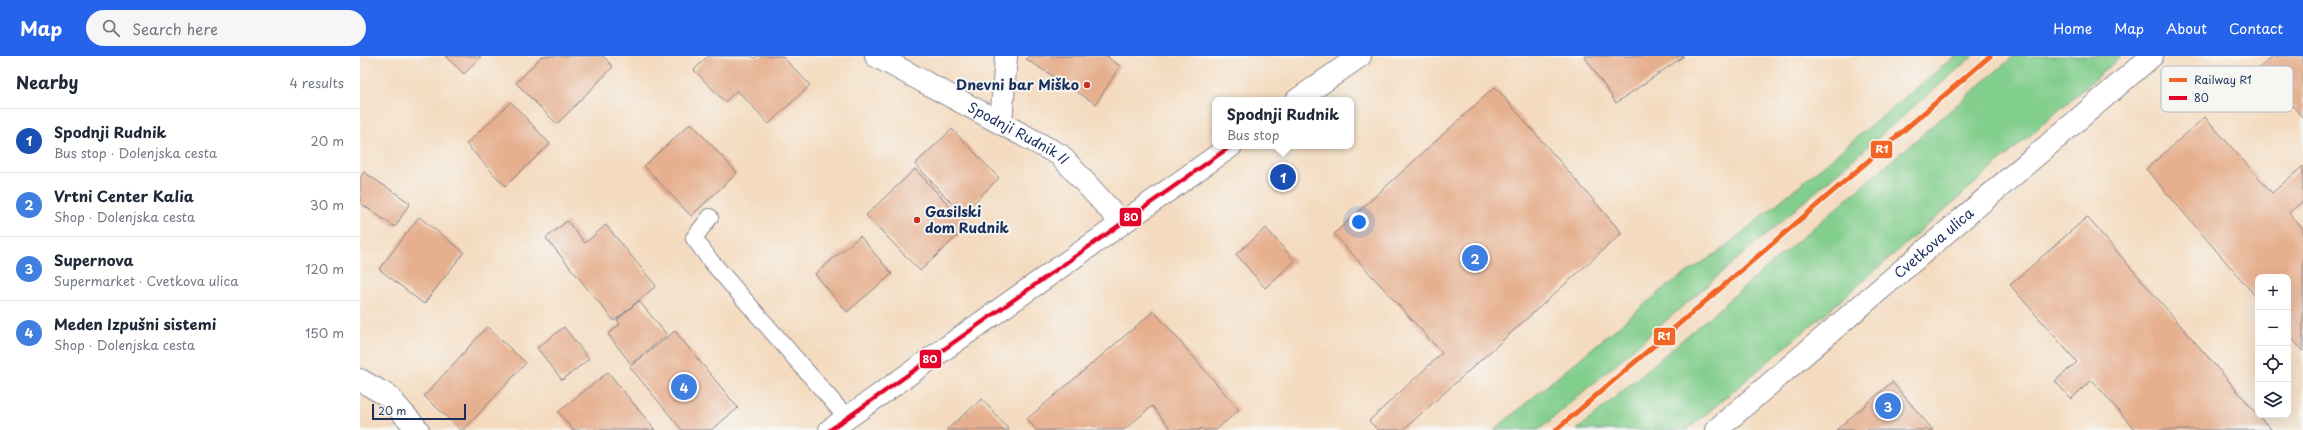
<!DOCTYPE html>
<meta charset="utf-8">
<style>
:root{--surface:#fff;--page:#f6f6f7;--text:#1f2937;--muted:#747a83;--line:#e0e1e3;--accent:#2563eb}
body{margin:0;font-family:"Playpen Sans",sans-serif;background:var(--page);color:var(--text)}
.controls{position:absolute;right:12px;bottom:12px;display:grid;overflow:hidden;border-radius:8px;box-shadow:0 4px 16px #0002}
.controls button{width:36px;height:36px;display:grid;place-items:center;padding:0;border:0;border-bottom:1px solid var(--line);background:var(--surface);color:var(--text);font:20px sans-serif}
.scale{position:absolute;left:12px;bottom:10px;width:94px;box-sizing:border-box;padding-left:4px;border:2px solid #1b2f5e;border-top:0;font-size:11px;line-height:14px;white-space:nowrap;color:#1b2f5e;-webkit-text-stroke:3px #f6f6f2;paint-order:stroke}
.you{position:absolute;left:999px;top:166px;width:14px;height:14px;margin:-10px;border:3px solid #fff;border-radius:50%;background:#1a73e8;box-shadow:0 0 0 6px #1a73e833}
.badge{display:grid;place-items:center;width:26px;height:26px;border-radius:50%;background:var(--accent);color:#fff;font-size:13px;font-weight:700}
.pin{position:absolute;translate:-50% -50%;border:2px solid #fff;box-shadow:0 1px 4px #0006}
.popup{position:absolute;left:852px;top:41px;width:142px;height:52px;box-sizing:border-box;display:grid;place-content:center;border-radius:8px;background:var(--surface);filter:drop-shadow(0 1px 3px #0005);font-size:13px;white-space:nowrap;color:var(--muted)}
.popup b{font-size:15px;color:var(--text)}
.popup::after{content:'';position:absolute;left:50%;top:100%;margin-left:-8px;border:8px solid transparent;border-top-color:var(--surface)}
.list{margin:0;padding:0;list-style:none}
h2{display:flex;justify-content:space-between;align-items:center;height:52px;margin:0;padding:0 16px;font-size:17px}
h2 small{font-size:13px;font-weight:400;color:var(--muted)}
.list li{display:grid;grid-template-columns:26px 1fr auto;gap:12px;align-items:center;box-sizing:border-box;height:64px;padding:0 16px;border-top:1px solid var(--line)}
.list b{display:block;font-size:15px;white-space:nowrap}
.list p{margin:0;font-size:13px;white-space:nowrap;color:var(--muted)}
.list em{font-size:13px;font-style:normal;color:var(--muted)}
.icon{flex:none;width:22px;height:22px;fill:none;stroke:currentColor;stroke-width:2;stroke-linecap:round;stroke-linejoin:round}
.map{position:relative;flex:none;width:1943px;height:374px;overflow:hidden}
header{display:flex;align-items:center;gap:24px;box-sizing:border-box;height:56px;padding:0 20px;background:var(--accent);color:#fff}
header strong{font-size:19px}
nav{display:flex;gap:22px;margin-inline-start:auto;font-size:14px}
.search{width:280px;height:36px;background:var(--page);display:flex;align-items:center;gap:10px;box-sizing:border-box;padding:0 14px;border-radius:22px;color:var(--muted);font-size:15px}
main{display:flex}
aside{flex:1;background:var(--surface)}
.map>svg:first-child{display:block}
.green{fill:#82ce8c;stroke:#4e7e75}
.building{fill:#e6af8e}
.lines{fill:none;stroke-linecap:round;stroke-linejoin:round}
.service-casing{stroke:#88858e;stroke-width:18}
.minor-casing{stroke:#88858e;stroke-width:24}
.primary-casing{stroke:#88858e;stroke-width:24}
.service{stroke:#fff;stroke-width:16}
.minor{stroke:#fff;stroke-width:22}
.primary{stroke:#fff;stroke-width:22}
.bus-1-casing{stroke:#f6f6f2;stroke-width:7}
.bus-1{stroke:#e4002b;stroke-width:4}
.rail-1-casing{stroke:#f6f6f2;stroke-width:8}
.rail-1{stroke:#f26522;stroke-width:5}
.poi-dot{fill:#c8321e;stroke:#f6f6f2;stroke-width:1.5}
.labels{text-anchor:middle;stroke-width:4;stroke-linejoin:round;paint-order:stroke}
.poi-label{font-size:14px;font-weight:bold;fill:#1b2f5e;stroke:#f6f6f2;text-anchor:end}
.street-label{font-size:14px;fill:#1b2f5e;stroke:#f6f6f2}
.key{fill:#f6f6f2;stroke:#b4bac6;stroke-width:1}
.key-label{font-size:11px;fill:#1b2f5e}
.line-badge{stroke:#f6f6f2;stroke-width:1.5}
.badge-label{font-size:11px;text-anchor:middle;font-weight:bold;fill:#fff}
</style>
<header>
<strong>Map</strong>
<div class="search"><svg class="icon" aria-label="search" viewBox="0 0 24 24"><circle cx="10" cy="10" r="6"/><path d="M15 15l6 6"/></svg>Search here</div>
<nav><a>Home</a><a>Map</a><a>About</a><a>Contact</a></nav>
</header>
<main>
<aside>
<h2>Nearby<small>4 results</small></h2>
<ul class="list">
<li><span class="badge" style="background:#1a4fb4">1</span><div><b>Spodnji Rudnik</b><p>Bus stop · Dolenjska cesta</p></div><em>20 m</em></li>
<li><span class="badge" style="background:#3f7fe0">2</span><div><b>Vrtni Center Kalia</b><p>Shop · Dolenjska cesta</p></div><em>30 m</em></li>
<li><span class="badge" style="background:#3f7fe0">3</span><div><b>Supernova</b><p>Supermarket · Cvetkova ulica</p></div><em>120 m</em></li>
<li><span class="badge" style="background:#3f7fe0">4</span><div><b>Meden Izpušni sistemi</b><p>Shop · Dolenjska cesta</p></div><em>150 m</em></li>
</ul>
</aside>
<div class="map">
<svg width="1943" height="374" viewBox="0 0 1943 374">
<rect width="100%" height="100%" fill="#f6f6f2"/>
<filter id="ink" filterUnits="userSpaceOnUse"><feTurbulence type="fractalNoise" baseFrequency=".025" numOctaves="2"/><feDisplacementMap in="SourceGraphic" scale="8" xChannelSelector="R" yChannelSelector="G"/><feConvolveMatrix kernelMatrix="1 2 1 2 8 2 1 2 1" color-interpolation-filters="sRGB"/></filter>
<filter id="wash" filterUnits="userSpaceOnUse"><feTurbulence type="fractalNoise" baseFrequency=".012" numOctaves="4" result="noise"/><feDisplacementMap in="SourceGraphic" scale="16" xChannelSelector="R" yChannelSelector="G"/><feGaussianBlur stdDeviation="0.9" result="paint"/><feColorMatrix in="noise" values="0 0 0 0 0 0 0 0 0 0 0 0 0 0 0 0 0 1.4 0 .05"/><feComposite in="paint" operator="in"/></filter>
<g filter="url(#wash)">
<rect width="100%" height="100%" fill="#f4dbbf"/>
<!-- green -->
<g class="green">
<path d="M1595 0H1613L1179 374H1134L1307 230 1360 195Z"/>
<path d="M1654 0H1761L1481 244 1327 374H1217Z"/>
</g>
<g id="blocks">
<!-- building -->
<g class="building">
<path d="M85 0H121L104 18Z"/>
<path d="M182 0H243L253 11 197 68 156 27Z"/>
<path d="M348 0H392L394 2 397 0H422L450 29 409 68 377 34 365 46 334 14Z"/>
<path d="M669 0H749L748 2 760 10 736 48 666 3Z"/>
<path d="M1224 0H1324L1256 47Z"/>
<path d="M1913 0H1943V62L1900 11Z"/>
<path d="M1135 31 1262 177 1043 374H1018L1009 365 1082 297 974 178Z"/>
<path d="M151 46 190 88 145 130 106 88Z"/>
<path d="M1845 61 1912 137 1943 110V145L1929 157 1943 173V295L1928 278V221H1898V243L1786 113Z"/>
<path d="M331 67 377 117 331 160 284 110Z"/>
<path d="M592 73 639 122 602 158 555 108Z"/>
<path d="M555 113 608 170 560 215 506 159Z"/>
<path d="M4 116 50 147 35 171 0 147V122Z"/>
<path d="M59 161 104 196 64 248 19 213Z"/>
<path d="M1727 161 1898 359 1912 374H1775L1732 324 1711 343 1695 325 1717 306 1650 229Z"/>
<path d="M207 165 225 187 246 169 296 230 254 265 186 182Z"/>
<path d="M906 172 935 205 905 232 876 198Z"/>
<path d="M500 180 532 218 487 256 455 218Z"/>
<path d="M279 245 307 279 271 308 248 278 260 268 257 264Z"/>
<path d="M794 255 879 354 856 374H843L841 372 839 374H812L792 350 764 374H676L667 363Z"/>
<path d="M127 271 166 307 104 374H101L64 340Z"/>
<path d="M204 271 229 303 202 324 177 292Z"/>
<path d="M315 275 378 352 351 374H322L270 311Z"/>
<path d="M248 316 295 374H213L198 356Z"/>
<path d="M1532 326 1573 374H1476Z"/>
<path d="M622 343 649 374H586Z"/>
</g>
</g>
</g>
<g filter="url(#ink)">
<use href="#blocks" fill-opacity="0" stroke="#88858e" stroke-width="1"/>
<g class="lines">
<defs>
<path id="service" d="M350 161 334 182 350 204 487 362"/>
<g id="minor">
<path id="s1" d="M516 0 700 99 761 166"/>
<path d="M641 67 646 0"/>
<path d="M0 324 28 340 58 374"/>
<path id="s2" d="M1356 374 1792 0"/>
</g>
<g id="primary">
<path d="M937 44 1000 0"/>
<path d="M470 374 871 90"/>
</g>
</defs>
<!-- service casing -->
<use href="#service" class="service-casing"/>
<!-- minor casing -->
<use href="#minor" class="minor-casing"/>
<!-- primary casing -->
<use href="#primary" class="primary-casing"/>
<!-- service -->
<use href="#service" class="service"/>
<!-- minor -->
<use href="#minor" class="minor"/>
<!-- primary -->
<use href="#primary" class="primary"/>
<defs>
<path id="bus-1" d="M470 374 871 90"/>
</defs>
<!-- bus-1 casing -->
<use href="#bus-1" class="bus-1-casing"/>
<!-- bus-1 -->
<use href="#bus-1" class="bus-1"/>
<defs>
<path id="rail-1" d="M1196 374 1630 0"/>
</defs>
<!-- rail-1 casing -->
<use href="#rail-1" class="rail-1-casing"/>
<!-- rail-1 -->
<use href="#rail-1" class="rail-1"/>
</g>
</g>
<!-- markers -->
<g class="poi-dot">
<circle cx="727" cy="29" r="4"/>
<circle cx="557" cy="164" r="4"/>
</g>
<g class="labels">
<!-- poi labels -->
<g class="poi-label">
<text x="719" y="34">Dnevni bar Miško</text>
<text x="565" y="161" text-anchor="start">Gasilski<tspan x="565" dy="16">dom Rudnik</tspan></text>
</g>
<!-- street labels -->
<g class="street-label">
<text dy="5" stroke="none"><textPath href="#s1" startOffset="162">Spodnji Rudnik II</textPath></text>
<text dy="5" stroke="none"><textPath href="#s2" startOffset="287">Cvetkova ulica</textPath></text>
</g>
</g>
<!-- legend -->
<rect x="1801" y="10" width="132" height="46" rx="6" class="key"/>
<rect x="1809" y="22" width="18" height="4" fill="#f26522"/>
<rect x="1809" y="40" width="18" height="4" fill="#e4002b"/>
<g class="key-label">
<text x="1834" y="28">Railway R1</text>
<text x="1834" y="46">80</text>
</g>
<g class="line-badge">
<rect x="1510" y="84" width="23" height="19" rx="4" fill="#f26522"/>
<rect x="759" y="151" width="23" height="20" rx="4" fill="#e4002b"/>
<rect x="1293" y="271" width="23" height="19" rx="4" fill="#f26522"/>
<rect x="559" y="293" width="23" height="20" rx="4" fill="#e4002b"/>
</g>
<g class="badge-label">
<text x="1522" y="97">R1</text>
<text x="771" y="165">80</text>
<text x="1304" y="284">R1</text>
<text x="570" y="307">80</text>
</g>
</svg>
<div class="controls">
<button>+</button>
<button>−</button>
<button><svg class="icon" aria-label="locate" viewBox="0 0 24 24"><circle cx="12" cy="12" r="6"/><path d="M12 2v4M12 18v4M2 12h4M18 12h4"/></svg></button>
<button><svg class="icon" aria-label="layers" viewBox="0 0 24 24"><path d="M12 4l9 5-9 5-9-5zM3 14l9 5 9-5"/></svg></button>
</div>
<div class="scale">20 m</div>
<div class="you"></div>
<div class="pin badge" style="left:923px;top:121px;background:#1a4fb4">1</div>
<div class="popup"><b>Spodnji Rudnik</b>Bus stop</div>
<div class="pin badge" style="left:1115px;top:202px;background:#3f7fe0">2</div>
<div class="pin badge" style="left:1528px;top:350px;background:#3f7fe0">3</div>
<div class="pin badge" style="left:324px;top:331px;background:#3f7fe0">4</div>
</div>
</main>
